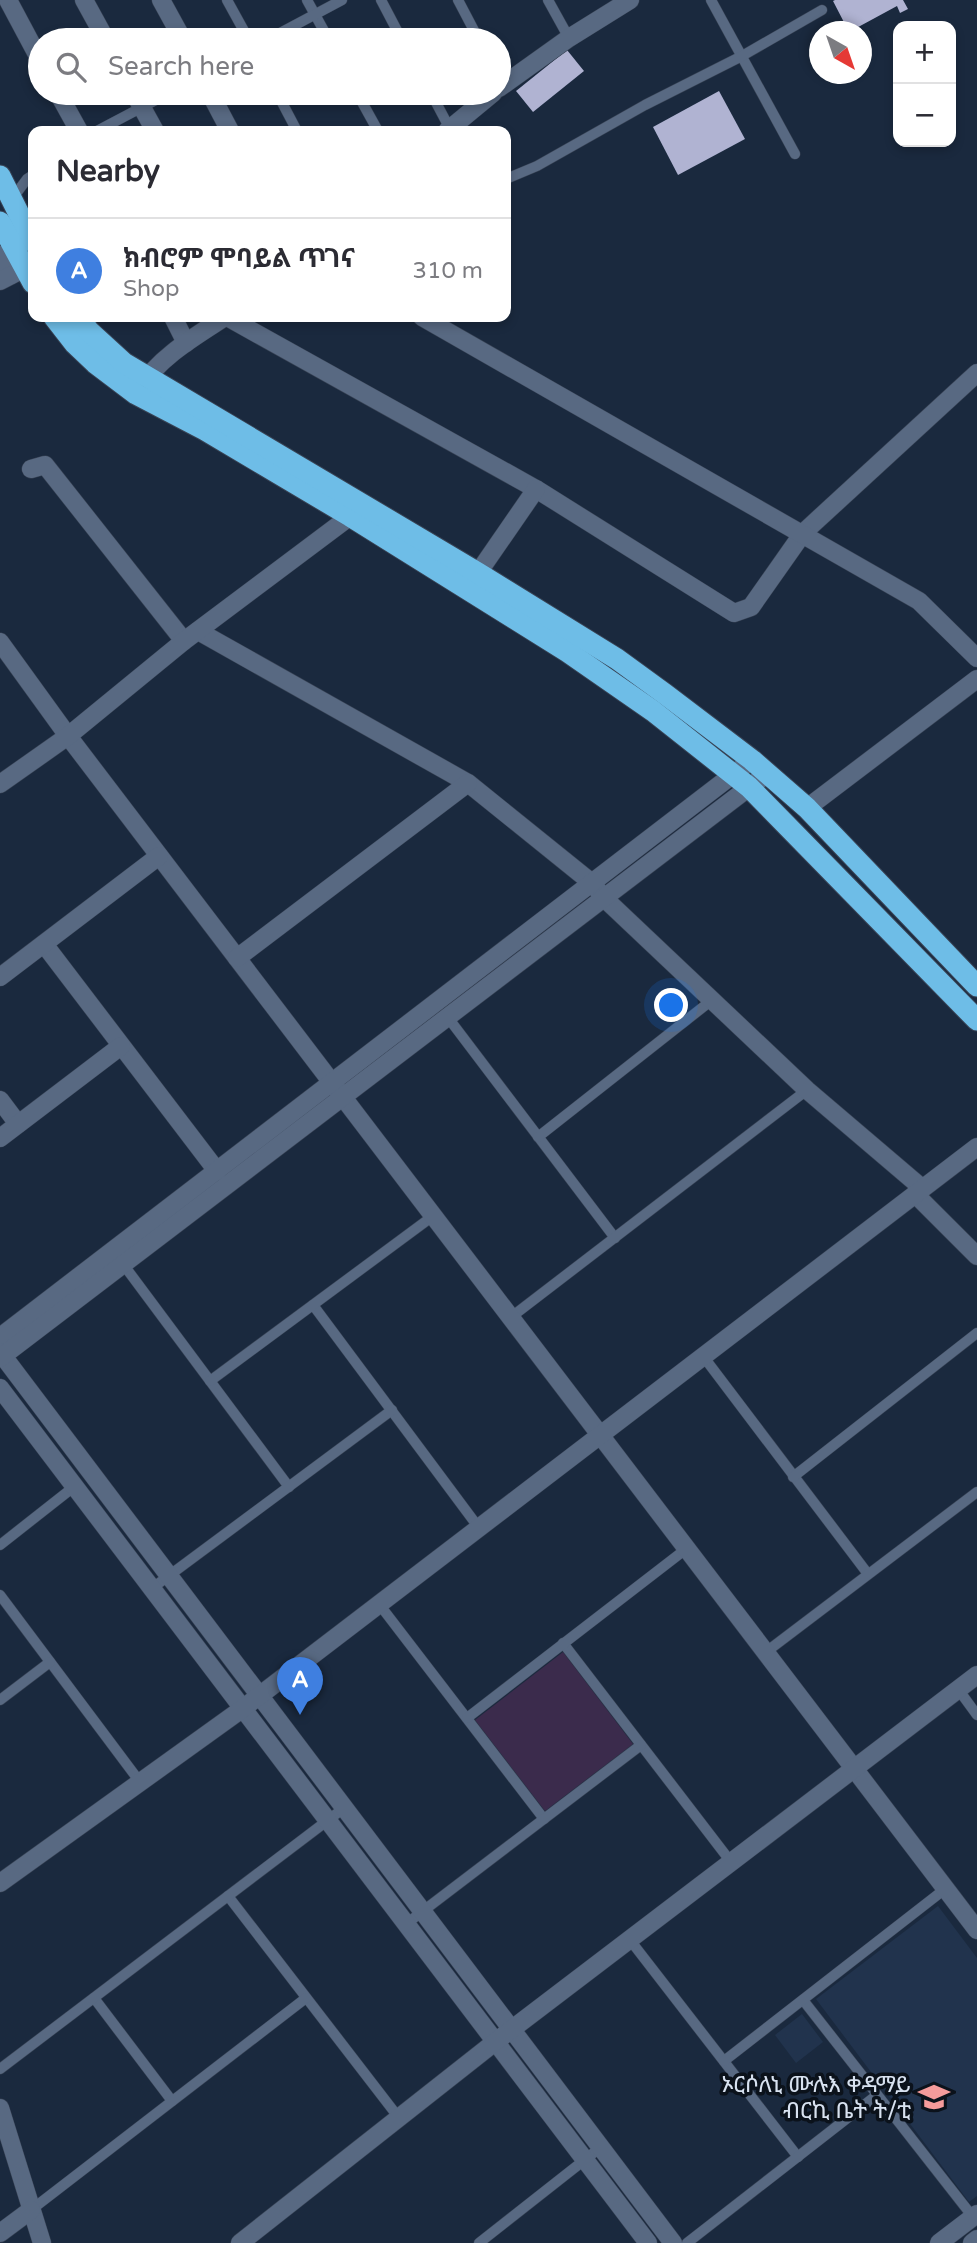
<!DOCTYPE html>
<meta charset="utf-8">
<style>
:root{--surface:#fff;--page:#f2f2f3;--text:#2b2b33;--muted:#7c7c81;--line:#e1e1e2;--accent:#0b8043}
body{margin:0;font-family:"Varela Round","Noto Sans Ethiopic",sans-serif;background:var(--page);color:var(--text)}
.controls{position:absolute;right:21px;top:21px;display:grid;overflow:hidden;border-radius:14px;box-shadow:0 4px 10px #0003}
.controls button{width:63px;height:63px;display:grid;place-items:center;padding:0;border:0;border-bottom:2px solid var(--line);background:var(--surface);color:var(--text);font:35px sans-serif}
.compass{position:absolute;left:809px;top:21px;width:63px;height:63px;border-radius:50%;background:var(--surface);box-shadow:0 4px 10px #0003;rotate:140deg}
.you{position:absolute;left:672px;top:1006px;width:24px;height:24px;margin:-18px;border:5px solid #fff;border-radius:50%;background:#1a73e8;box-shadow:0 0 0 10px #1a73e833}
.badge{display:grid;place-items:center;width:46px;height:46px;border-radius:50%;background:var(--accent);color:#fff;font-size:23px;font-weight:700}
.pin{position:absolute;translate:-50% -58px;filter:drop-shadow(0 2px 4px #0008)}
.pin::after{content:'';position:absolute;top:37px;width:24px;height:21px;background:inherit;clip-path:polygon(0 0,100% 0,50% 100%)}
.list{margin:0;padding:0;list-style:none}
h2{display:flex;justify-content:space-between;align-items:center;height:91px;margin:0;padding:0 28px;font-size:30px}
h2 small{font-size:23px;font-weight:400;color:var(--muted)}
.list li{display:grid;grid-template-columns:46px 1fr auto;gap:21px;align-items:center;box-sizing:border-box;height:105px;padding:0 28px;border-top:2px solid var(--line)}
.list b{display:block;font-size:26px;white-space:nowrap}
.list p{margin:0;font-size:23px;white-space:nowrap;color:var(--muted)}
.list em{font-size:23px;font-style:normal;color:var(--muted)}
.icon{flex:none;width:38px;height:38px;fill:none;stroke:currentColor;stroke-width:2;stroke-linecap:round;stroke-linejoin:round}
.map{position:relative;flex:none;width:977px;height:2243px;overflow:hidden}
.search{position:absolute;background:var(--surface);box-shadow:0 4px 10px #0003;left:28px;top:28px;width:483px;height:77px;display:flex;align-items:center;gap:18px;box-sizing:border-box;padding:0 24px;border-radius:38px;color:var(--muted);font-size:26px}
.panel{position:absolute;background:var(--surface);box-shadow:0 4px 10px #0003;left:28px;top:126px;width:483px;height:196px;border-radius:14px}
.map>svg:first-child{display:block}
.built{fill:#21334d}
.green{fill:#3b2b4c}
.building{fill:#b0b3d2}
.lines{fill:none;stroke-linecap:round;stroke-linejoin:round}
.lane-casing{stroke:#384355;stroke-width:11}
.street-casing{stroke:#384355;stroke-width:19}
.highway-casing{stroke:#384355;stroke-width:23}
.lane{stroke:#586982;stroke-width:10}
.street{stroke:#586982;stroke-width:18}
.highway{stroke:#6ebde7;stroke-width:21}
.labels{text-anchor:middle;stroke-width:7;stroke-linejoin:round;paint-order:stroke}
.poi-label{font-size:23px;fill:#d8e2f0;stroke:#0b121b;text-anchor:end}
</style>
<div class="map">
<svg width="977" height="2243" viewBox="0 0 977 2243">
<rect width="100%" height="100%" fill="#1a293e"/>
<!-- built -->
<g class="built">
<path d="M938 1906 977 1958V2196L969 2202 816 1999Z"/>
<path d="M802 2014 823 2042 796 2063 775 2035Z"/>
</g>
<!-- green -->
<path class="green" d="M563 1652 633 1744 545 1811 475 1720Z"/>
<!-- building -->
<g class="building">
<path d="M835 0H903L908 9 900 13 897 6 849 32 833 1Z"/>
<path d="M567 50 584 71 533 112 516 91Z"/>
<path d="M719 91 745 139 678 175 653 127Z"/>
</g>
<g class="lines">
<defs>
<g id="lane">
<path d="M227 0 249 40"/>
<path d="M307 0 329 40"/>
<path d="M381 0 402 40"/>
<path d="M458 0 479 40"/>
<path d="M548 0 569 38"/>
<path d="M711 0 795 154"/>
<path d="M267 40 342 0"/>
<path d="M277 93 297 131"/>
<path d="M357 93 378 131"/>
<path d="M431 93 450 129"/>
<path d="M97 131 169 93"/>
<path d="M506 179 537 166 645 105 742 56 822 10"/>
<path d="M12 199 27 179 33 175"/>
<path d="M446 1015 615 1238"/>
<path d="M538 1137 712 1000"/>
<path d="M123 1264 289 1487"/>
<path d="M313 1305 479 1528"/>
<path d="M510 1318 807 1090"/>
<path d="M703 1356 868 1574"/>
<path d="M210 1381 433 1216"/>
<path d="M793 1477 977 1333"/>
<path d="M0 1545 75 1486"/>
<path d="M151 1589 392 1410"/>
<path d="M0 1595 140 1782"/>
<path d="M379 1604 544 1819"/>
<path d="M563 1643 731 1862"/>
<path d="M766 1652 977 1492"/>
<path d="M958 1689 977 1715"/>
<path d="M0 1700 50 1662"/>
<path d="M467 1718 686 1549"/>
<path d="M228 1896 399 2118"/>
<path d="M406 1924 641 1745"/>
<path d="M630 1940 798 2157"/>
<path d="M94 1998 172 2101"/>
<path d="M803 2000 973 2217"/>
<path d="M724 2061 945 1889"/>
<path d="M0 2069 344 1808"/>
<path d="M31 2210 306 1998"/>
<path d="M479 2243 601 2147"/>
<path d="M687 2243 877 2095"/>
</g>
<g id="street">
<path d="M8 0 40 60"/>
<path d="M84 0 106 40"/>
<path d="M161 0 183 40"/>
<path d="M499 88 569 38 630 0"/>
<path d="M58 93 79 131"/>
<path d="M134 93 155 131"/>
<path d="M210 93 230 131"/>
<path d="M447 131 493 93"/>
<path d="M0 255 11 275"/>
<path d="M0 281 33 264"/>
<path d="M173 317 186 343"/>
<path d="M227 317 536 489 734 613 751 607 803 533 977 373"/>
<path d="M422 317 919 601 977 658"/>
<path d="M140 388C159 357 196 336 225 317"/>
<path d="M31 469 45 465 184 641"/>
<path d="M478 573 536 489"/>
<path d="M198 631 468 783 592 883 604 898 807 1090 922 1188"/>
<path d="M0 642 68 736 977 1930"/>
<path d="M0 784 68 736 184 641 360 509"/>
<path d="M807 808 977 679"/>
<path d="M44 944 217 1171"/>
<path d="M237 958 468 783"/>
<path d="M0 977 159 856"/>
<path d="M0 1100 18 1124"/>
<path d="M0 1138 121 1046"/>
<path d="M915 1194 977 1256"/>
<path d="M0 1337 744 766"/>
<path d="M0 1352 673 2243"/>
<path d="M0 1358 760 779"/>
<path d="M0 1388 648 2243"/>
<path d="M0 1883 242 1709 977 1147"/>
<path d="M0 2108 42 2243"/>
<path d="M0 2233 31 2210"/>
<path d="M240 2243 495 2042 977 1675"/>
<path d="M939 2243 977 2214"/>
<path d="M972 2243 977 2239"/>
</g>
<g id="highway">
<path d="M0 176 33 242"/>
<path d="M0 222 33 283"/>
<path d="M54 317 75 344 95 363 136 394 205 430 350 516 568 652 653 711 749 787 977 1020"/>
<path d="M78 317 89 331 124 363 478 573 617 659 665 694 752 760 807 808 977 986"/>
</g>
</defs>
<!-- lane casing -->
<use href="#lane" class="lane-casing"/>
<!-- street casing -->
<use href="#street" class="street-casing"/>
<!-- highway casing -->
<use href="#highway" class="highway-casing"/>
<!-- lane -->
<use href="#lane" class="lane"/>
<!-- street -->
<use href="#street" class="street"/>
<!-- highway -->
<use href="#highway" class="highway"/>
</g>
<!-- icons -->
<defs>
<symbol id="school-bare" viewBox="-9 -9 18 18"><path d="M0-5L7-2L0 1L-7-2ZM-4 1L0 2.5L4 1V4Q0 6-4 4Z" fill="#f59b9b" stroke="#0b121b" stroke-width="2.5" paint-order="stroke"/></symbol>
</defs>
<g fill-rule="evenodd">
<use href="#school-bare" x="912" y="2075" width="44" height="44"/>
</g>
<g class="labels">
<!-- poi labels -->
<g class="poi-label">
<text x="911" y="2092">ኦርሶለኒ ሙሉእ ቀዳማይ<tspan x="911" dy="26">ብርኪ ቤት ት/ቲ</tspan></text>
</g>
</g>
</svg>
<div class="controls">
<button>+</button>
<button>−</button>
</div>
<svg class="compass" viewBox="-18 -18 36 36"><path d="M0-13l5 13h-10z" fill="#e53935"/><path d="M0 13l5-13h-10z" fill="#7c7c81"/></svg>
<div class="you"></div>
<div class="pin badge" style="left:300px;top:1715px;background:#3f7fe0">A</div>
<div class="search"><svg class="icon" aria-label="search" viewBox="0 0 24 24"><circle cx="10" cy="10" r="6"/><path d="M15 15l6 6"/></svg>Search here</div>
<section class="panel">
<h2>Nearby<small></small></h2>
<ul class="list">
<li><span class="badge" style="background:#3f7fe0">A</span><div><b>ክብሮም ሞባይል ጥገና</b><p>Shop</p></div><em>310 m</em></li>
</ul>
</section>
</div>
